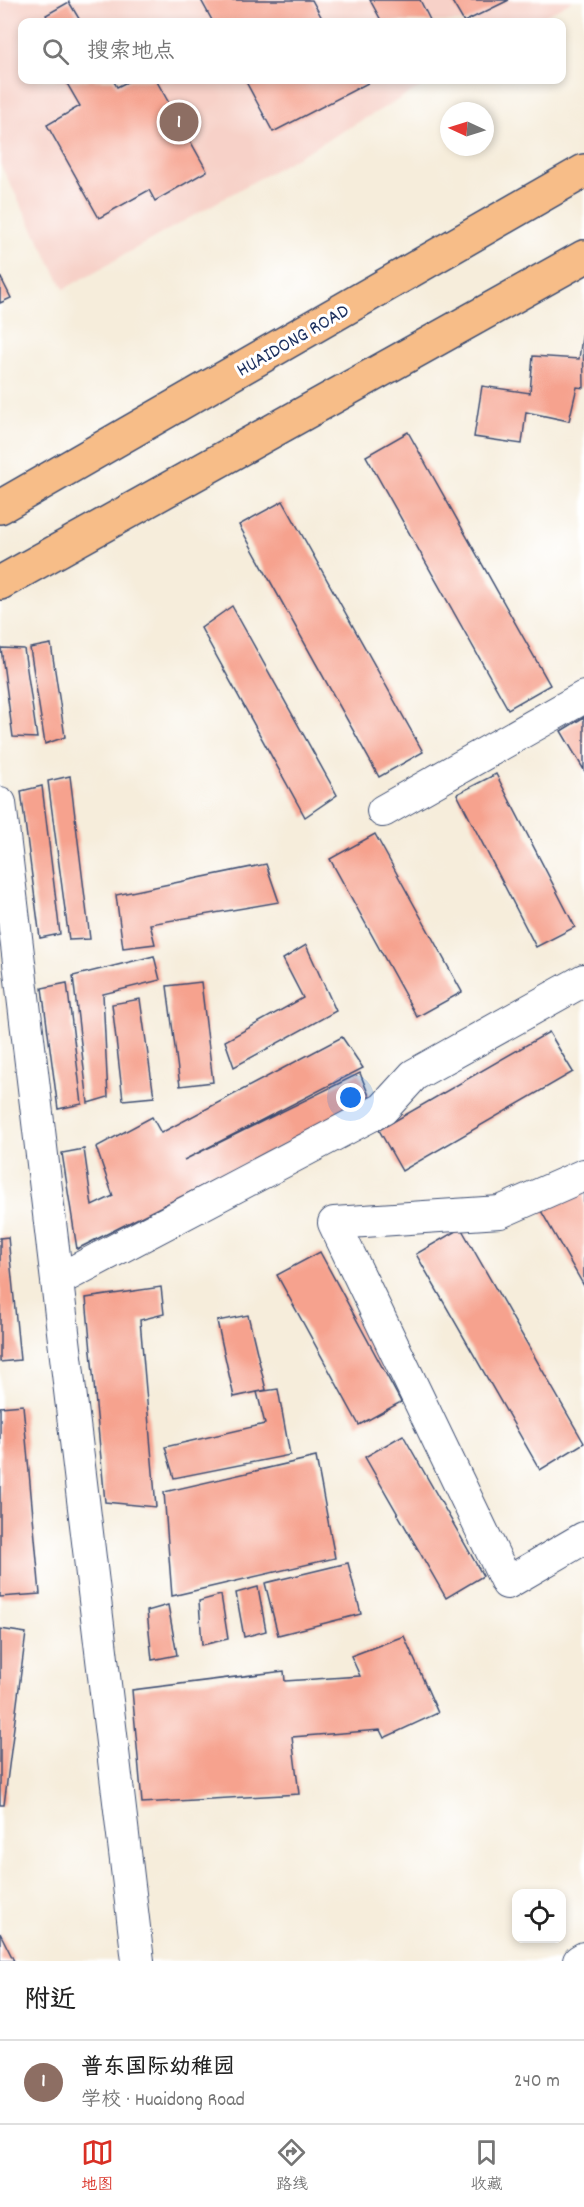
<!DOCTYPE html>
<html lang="zh">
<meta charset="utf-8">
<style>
:root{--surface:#fff;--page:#f2f2f2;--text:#222;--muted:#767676;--line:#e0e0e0;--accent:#d93025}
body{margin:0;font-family:Dekko,"LXGW WenKai TC",sans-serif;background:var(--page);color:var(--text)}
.controls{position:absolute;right:18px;bottom:18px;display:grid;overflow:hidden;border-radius:12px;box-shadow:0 3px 9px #0003}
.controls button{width:54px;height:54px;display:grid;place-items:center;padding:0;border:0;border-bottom:2px solid var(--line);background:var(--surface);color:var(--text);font:30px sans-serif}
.compass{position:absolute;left:440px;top:102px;width:54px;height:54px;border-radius:50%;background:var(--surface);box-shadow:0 3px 9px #0003;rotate:274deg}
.you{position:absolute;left:351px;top:1098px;width:21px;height:21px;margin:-15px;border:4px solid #fff;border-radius:50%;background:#1a73e8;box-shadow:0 0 0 9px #1a73e833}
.badge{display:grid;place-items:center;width:39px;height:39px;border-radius:50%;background:var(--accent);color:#fff;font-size:20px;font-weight:700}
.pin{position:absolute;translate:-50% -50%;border:3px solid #fff;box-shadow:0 2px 6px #0006}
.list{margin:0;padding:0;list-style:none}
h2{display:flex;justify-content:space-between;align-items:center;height:78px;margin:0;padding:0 24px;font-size:26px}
h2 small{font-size:20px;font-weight:400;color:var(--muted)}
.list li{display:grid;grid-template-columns:39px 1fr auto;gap:18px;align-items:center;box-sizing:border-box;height:84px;padding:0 24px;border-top:2px solid var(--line)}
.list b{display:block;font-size:22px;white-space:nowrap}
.list p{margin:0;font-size:20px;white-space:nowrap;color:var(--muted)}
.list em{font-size:20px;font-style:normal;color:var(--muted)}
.icon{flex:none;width:33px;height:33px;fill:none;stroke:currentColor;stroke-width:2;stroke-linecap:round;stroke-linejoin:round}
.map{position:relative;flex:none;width:584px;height:1961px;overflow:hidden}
.search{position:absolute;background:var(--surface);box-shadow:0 3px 9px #0003;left:18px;right:18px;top:18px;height:66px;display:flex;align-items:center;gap:15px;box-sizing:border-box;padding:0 21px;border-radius:12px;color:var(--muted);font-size:22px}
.sheet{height:162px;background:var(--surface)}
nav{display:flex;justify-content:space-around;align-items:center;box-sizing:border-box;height:84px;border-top:2px solid var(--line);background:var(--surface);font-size:16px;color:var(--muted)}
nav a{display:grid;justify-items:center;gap:3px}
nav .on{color:var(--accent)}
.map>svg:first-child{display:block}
.built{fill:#f7d1c8}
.building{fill:#f6a28e}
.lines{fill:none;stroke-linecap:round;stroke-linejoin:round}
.minor-casing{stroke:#3c4c71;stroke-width:34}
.major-casing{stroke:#3c4c71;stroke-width:36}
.minor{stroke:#fff;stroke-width:32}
.major{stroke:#f7bd88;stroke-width:33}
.labels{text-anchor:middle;stroke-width:6;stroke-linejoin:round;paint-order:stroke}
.street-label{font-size:20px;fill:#1b2f5e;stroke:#fff}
</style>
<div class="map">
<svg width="584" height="1961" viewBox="0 0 584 1961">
<rect width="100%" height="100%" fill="#fff"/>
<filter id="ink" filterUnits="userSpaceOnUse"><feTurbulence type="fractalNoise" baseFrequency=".0167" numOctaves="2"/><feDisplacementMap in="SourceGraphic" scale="12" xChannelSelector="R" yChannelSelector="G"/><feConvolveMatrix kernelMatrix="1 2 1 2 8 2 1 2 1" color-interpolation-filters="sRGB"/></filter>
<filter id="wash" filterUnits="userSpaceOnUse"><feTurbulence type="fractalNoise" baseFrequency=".008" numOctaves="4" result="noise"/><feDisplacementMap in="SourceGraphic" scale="24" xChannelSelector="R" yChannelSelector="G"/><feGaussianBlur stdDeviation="1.35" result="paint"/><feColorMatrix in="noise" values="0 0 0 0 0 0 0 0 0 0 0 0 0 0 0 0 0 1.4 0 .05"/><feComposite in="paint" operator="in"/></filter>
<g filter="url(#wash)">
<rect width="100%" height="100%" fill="#f6eddb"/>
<!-- built -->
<path class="built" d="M0 0H573L534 22H22V80H433L64 289 0 164Z"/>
<g id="blocks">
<!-- building -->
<g class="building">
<path d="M201 0H312L324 22H213Z"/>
<path d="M370 0H420L431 22H382Z"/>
<path d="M451 0H509L464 22Z"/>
<path d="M69 2 81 22H50L46 15Z"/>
<path d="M65 80H113L117 87 131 80H156L207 171 155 201 149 190 99 218 47 125 80 106Z"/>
<path d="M245 80H370L368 83 273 132Z"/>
<path d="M0 276 11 298 0 303Z"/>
<path d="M583 330 584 388 577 387 569 421 526 412 522 444 474 437 482 386 530 393 533 356 579 359Z"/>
<path d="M408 432 550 685 508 709 366 456Z"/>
<path d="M283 501 423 752 379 777 239 525Z"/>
<path d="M232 606 337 795 305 817 201 628Z"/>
<path d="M51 644 65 737 45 744 30 648Z"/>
<path d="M1 648 24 649 37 738 13 737Z"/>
<path d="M584 717V770L561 731Z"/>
<path d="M496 774 575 927 536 947 457 794Z"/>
<path d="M70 776 90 939 69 940 48 781Z"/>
<path d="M42 786 60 934 40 938 21 791Z"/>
<path d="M375 834 462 992 417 1017 330 859Z"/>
<path d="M266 864 279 902 150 924 155 944 123 948 116 895Z"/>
<path d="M306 945 336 1011 234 1067 225 1041 303 998 283 959Z"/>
<path d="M154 956 160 980 103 994 108 1097 88 1103 73 976Z"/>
<path d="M201 982 213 1082 180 1086 167 986Z"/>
<path d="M67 983 82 1104 58 1109 42 988Z"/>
<path d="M140 999 154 1097 123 1100 112 1004Z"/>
<path d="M549 1032 573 1072 402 1171 379 1130Z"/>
<path d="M342 1037 363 1068 184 1160 360 1073 371 1101 77 1249 62 1153 84 1149 92 1206 113 1196 96 1147 152 1117 161 1133Z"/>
<path d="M584 1184V1286L540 1209Z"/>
<path d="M461 1228 584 1443 540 1470 416 1254Z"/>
<path d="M8 1237 20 1360 0 1362V1238Z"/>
<path d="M320 1252 401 1402 359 1425 277 1275Z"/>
<path d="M161 1287 164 1314 140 1320 156 1507 105 1502 86 1298Z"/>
<path d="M248 1315 266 1390 257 1392 278 1389 290 1455 174 1478 165 1447 265 1424 257 1392 234 1397 217 1321Z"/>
<path d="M23 1405 40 1594 0 1597V1407Z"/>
<path d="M403 1435 483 1576 446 1598 365 1457Z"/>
<path d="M316 1457 335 1558 172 1596 164 1492Z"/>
<path d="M348 1563 361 1614 278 1635 265 1583Z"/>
<path d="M258 1587 266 1631 244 1637 236 1593Z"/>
<path d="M221 1595 228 1639 202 1645 199 1601Z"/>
<path d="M168 1605 177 1655 152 1660 147 1611Z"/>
<path d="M0 1629 26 1633 4 1805H0Z"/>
<path d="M404 1636 438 1713 384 1738 380 1730 292 1737 299 1794 142 1803 132 1690 284 1671 285 1681 360 1676 351 1656Z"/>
<path d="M0 1933 14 1961H0Z"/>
</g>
</g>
</g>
<g filter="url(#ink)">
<use href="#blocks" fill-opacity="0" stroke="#3c4c71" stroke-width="1.5"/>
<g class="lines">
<defs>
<g id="minor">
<path d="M0 803 138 1961"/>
<path d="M383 811 584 697"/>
<path d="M584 1175 500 1212 334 1223 507 1583 584 1538"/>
<path d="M58 1280 383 1109 414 1075 584 980"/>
<path d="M579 1961 584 1958"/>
</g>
<g id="major">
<path d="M0 507 584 171"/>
<path d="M0 583 584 257"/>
</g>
</defs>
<!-- minor casing -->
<use href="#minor" class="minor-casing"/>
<!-- major casing -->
<use href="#major" class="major-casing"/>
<!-- minor -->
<use href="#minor" class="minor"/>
<!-- major -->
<use href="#major" class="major"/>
</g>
</g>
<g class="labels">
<!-- street labels -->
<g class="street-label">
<text transform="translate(292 339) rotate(-30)" y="7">HUAIDONG ROAD</text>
</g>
</g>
</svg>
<div class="controls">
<button><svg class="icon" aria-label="locate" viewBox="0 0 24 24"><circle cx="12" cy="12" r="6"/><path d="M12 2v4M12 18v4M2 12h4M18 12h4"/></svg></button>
</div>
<svg class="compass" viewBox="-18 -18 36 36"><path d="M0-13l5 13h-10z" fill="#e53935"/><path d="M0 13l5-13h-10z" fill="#767676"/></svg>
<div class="you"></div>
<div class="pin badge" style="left:179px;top:122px;background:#8d6e63">1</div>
<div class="search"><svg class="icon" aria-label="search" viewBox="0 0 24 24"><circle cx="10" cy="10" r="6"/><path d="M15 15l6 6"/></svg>搜索地点</div>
</div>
<section class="sheet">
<h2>附近<small></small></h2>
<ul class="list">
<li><span class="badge" style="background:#8d6e63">1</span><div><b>普东国际幼稚园</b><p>学校 · Huaidong Road</p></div><em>240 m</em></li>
</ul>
</section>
<nav>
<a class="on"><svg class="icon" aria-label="map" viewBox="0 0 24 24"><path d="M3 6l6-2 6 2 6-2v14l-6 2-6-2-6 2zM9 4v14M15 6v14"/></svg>地图</a>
<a><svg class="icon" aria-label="directions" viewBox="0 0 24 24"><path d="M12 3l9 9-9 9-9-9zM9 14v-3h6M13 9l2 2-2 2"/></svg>路线</a>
<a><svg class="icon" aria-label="saved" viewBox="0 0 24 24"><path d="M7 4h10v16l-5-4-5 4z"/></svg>收藏</a>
</nav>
